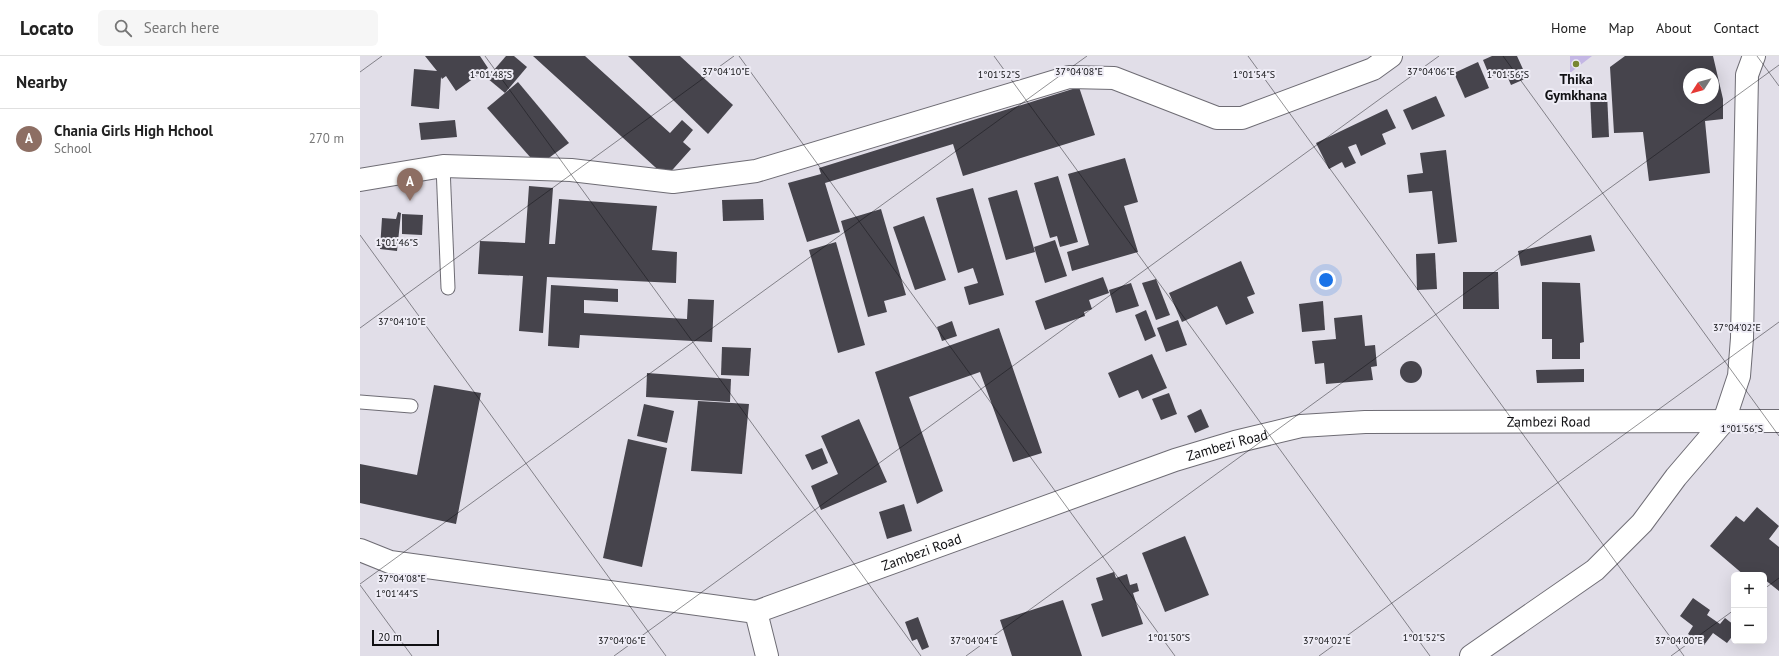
<!DOCTYPE html>
<meta charset="utf-8">
<style>
:root{--surface:#fff;--page:#f6f6f6;--text:#222;--muted:#767676;--line:#e0e0e0;--accent:#111827}
body{margin:0;font-family:"PT Sans",sans-serif;background:var(--page);color:var(--text)}
.controls{position:absolute;right:12px;bottom:12px;display:grid;overflow:hidden;border-radius:6px;box-shadow:0 4px 16px #0002}
.controls button{width:36px;height:36px;display:grid;place-items:center;padding:0;border:0;border-bottom:1px solid var(--line);background:var(--surface);color:var(--text);font:20px sans-serif}
.compass{position:absolute;left:1323px;top:12px;width:36px;height:36px;border-radius:50%;background:var(--surface);box-shadow:0 4px 16px #0002;rotate:234deg}
.scale{position:absolute;left:12px;bottom:10px;width:67px;box-sizing:border-box;padding-left:4px;border:2px solid #101013;border-top:0;font-size:11px;line-height:14px;white-space:nowrap;color:#101013;-webkit-text-stroke:3px #eeecf5;paint-order:stroke}
.you{position:absolute;left:966px;top:224px;width:14px;height:14px;margin:-10px;border:3px solid #fff;border-radius:50%;background:#1a73e8;box-shadow:0 0 0 6px #1a73e833}
.badge{display:grid;place-items:center;width:26px;height:26px;border-radius:50%;background:var(--accent);color:#fff;font-size:13px;font-weight:700}
.pin{position:absolute;translate:-50% -33px;filter:drop-shadow(0 1px 2px #0008)}
.pin::after{content:'';position:absolute;top:21px;width:14px;height:12px;background:inherit;clip-path:polygon(0 0,100% 0,50% 100%)}
.list{margin:0;padding:0;list-style:none}
h2{display:flex;justify-content:space-between;align-items:center;height:52px;margin:0;padding:0 16px;font-size:17px}
h2 small{font-size:13px;font-weight:400;color:var(--muted)}
.list li{display:grid;grid-template-columns:26px 1fr auto;gap:12px;align-items:center;box-sizing:border-box;height:60px;padding:0 16px;border-top:1px solid var(--line)}
.list b{display:block;font-size:15px;white-space:nowrap}
.list p{margin:0;font-size:13px;white-space:nowrap;color:var(--muted)}
.list em{font-size:13px;font-style:normal;color:var(--muted)}
.icon{flex:none;width:22px;height:22px;fill:none;stroke:currentColor;stroke-width:2;stroke-linecap:round;stroke-linejoin:round}
.map{position:relative;flex:none;width:1419px;height:600px;overflow:hidden}
header{display:flex;align-items:center;gap:24px;box-sizing:border-box;height:56px;padding:0 20px;background:var(--surface);border-bottom:1px solid var(--line)}
header strong{font-size:19px}
nav{display:flex;gap:22px;margin-inline-start:auto;font-size:14px}
.search{width:280px;height:36px;background:var(--page);display:flex;align-items:center;gap:10px;box-sizing:border-box;padding:0 14px;border-radius:6px;color:var(--muted);font-size:15px}
main{display:flex}
aside{flex:1;background:var(--surface)}
.map>svg:first-child{display:block}
.green{fill:#c3b6e4}
.building{fill:#46444c;fill-rule:evenodd}
.lines{fill:none;stroke-linecap:round;stroke-linejoin:round}
.service-casing{stroke:#6e6c74;stroke-width:15}
.minor-casing{stroke:#6e6c74;stroke-width:24}
.service{stroke:#fff;stroke-width:13}
.minor{stroke:#fff;stroke-width:22}
.ticks{fill:none;stroke:#101013;stroke-width:1;stroke-opacity:0.45}
.poi-dot{fill:#788634;stroke:#eeecf5;stroke-width:1.5}
.labels{text-anchor:middle;stroke-width:4;stroke-linejoin:round;paint-order:stroke}
.poi-label{font-size:14px;font-weight:bold;fill:#101013;stroke:#eeecf5}
.street-label{font-size:14px;fill:#101013;stroke:#eeecf5}
.ticks-label{font-size:10px;text-anchor:middle;fill:#101013;stroke:#eeecf5;stroke-width:4;stroke-linejoin:round;paint-order:stroke}
</style>
<header>
<strong>Locato</strong>
<div class="search"><svg class="icon" aria-label="search" viewBox="0 0 24 24"><circle cx="10" cy="10" r="6"/><path d="M15 15l6 6"/></svg>Search here</div>
<nav><a>Home</a><a>Map</a><a>About</a><a>Contact</a></nav>
</header>
<main>
<aside>
<h2>Nearby<small></small></h2>
<ul class="list">
<li><span class="badge" style="background:#8d6e63">A</span><div><b>Chania Girls High Hchool</b><p>School</p></div><em>270 m</em></li>
</ul>
</aside>
<div class="map">
<svg width="1419" height="600" viewBox="0 0 1419 600">
<rect width="100%" height="100%" fill="#e1dee8"/>
<!-- green -->
<path class="green" d="M1210 0H1232L1210 17Z"/>
<!-- building -->
<g class="building">
<path d="M65 0H120L128 12 96 35 86 20 82 23 81 21 79 53 51 50 54 13 77 15Z"/>
<path d="M146 0H154L167 11 145 37 127 22Z"/>
<path d="M173 0H225L310 77 322 64 333 74 323 86 331 93 306 121Z"/>
<path d="M268 0H320L373 49 348 78Z"/>
<path d="M1132 0H1157L1167 22 1151 29 1145 15 1130 21 1123 4Z"/>
<path d="M1265 0H1353L1363 43V63L1345 65 1350 117 1289 125 1283 76 1254 77 1250 11ZM1329 18H1353V42H1329Z"/>
<path d="M1118 6 1129 32 1105 42 1094 17Z"/>
<path d="M158 26 209 87 178 110 127 52Z"/>
<path d="M719 31 735 79 603 120 593 88 465 127 480 176 447 186 428 127 461 118 459 112Z"/>
<path d="M1247 37 1249 81 1232 82 1230 38Z"/>
<path d="M1076 40 1085 60 1052 74 1043 54Z"/>
<path d="M1027 53 1036 72 1022 78 1026 88 1001 100 996 88 988 91 996 107 985 112 982 106 969 113 956 87Z"/>
<path d="M95 64 97 81 61 84 59 67Z"/>
<path d="M1086 94 1097 186 1078 188 1072 135 1049 137 1047 119 1063 117 1060 97Z"/>
<path d="M765 102 778 146 764 150 778 196 712 215 707 196 729 189 708 118Z"/>
<path d="M698 120 718 186 700 191 697 180 690 182 674 127Z"/>
<path d="M169 130 193 132 189 188H195L199 143 297 150 292 194 317 196 316 227 187 221 183 277 159 275 163 220 118 218 120 185 165 187Z"/>
<path d="M613 132 644 239 609 249 604 231 618 227 613 212 598 217 576 142Z"/>
<path d="M657 134 675 196 646 204 628 142Z"/>
<path d="M403 143 404 164 363 165 362 144Z"/>
<path d="M521 153 546 239 524 245 527 256 508 261 481 165Z"/>
<path d="M38 156 41 157 37 195 20 193 22 162 36 163Z"/>
<path d="M42 158 63 159 62 179 42 178Z"/>
<path d="M564 160 586 224 555 234 533 171Z"/>
<path d="M1231 179 1235 195 1161 210 1158 195Z"/>
<path d="M695 184 707 220 685 227 674 191Z"/>
<path d="M476 186 505 289 478 297 449 194Z"/>
<path d="M1075 197 1077 233 1057 234 1056 198Z"/>
<path d="M881 205 895 238 887 241 894 257 866 269 857 250 822 266 809 237Z"/>
<path d="M1103 216H1138L1139 253H1103Z"/>
<path d="M743 221 749 237 729 244 732 253 724 256 725 260 685 274 675 245Z"/>
<path d="M796 223 810 259 796 264 782 227Z"/>
<path d="M1182 226 1220 227 1224 286 1220 287V303H1192V283H1182Z"/>
<path d="M771 227 779 250 756 257 749 234Z"/>
<path d="M191 229 258 233V246L224 244V257L327 263 328 243 354 244 352 286 220 279 219 292 188 290Z"/>
<path d="M963 245 965 274 942 276 939 248Z"/>
<path d="M786 254 796 280 785 285 775 259Z"/>
<path d="M1002 259 1005 290 1015 289 1017 310 1011 311 1013 324 966 328 964 307 955 308 952 285 976 283 974 262Z"/>
<path d="M818 264 827 289 806 296 797 272Z"/>
<path d="M592 265 597 280 582 285 577 271Z"/>
<path d="M639 272 682 397 653 406 620 316 549 341 583 435 557 448 515 316Z"/>
<path d="M362 291 391 292 389 320 361 319Z"/>
<path d="M792 298 807 332 782 343 778 334 759 342 748 317Z"/>
<circle cx="1051" cy="316" r="11"/>
<path d="M1224 313V326L1177 327 1176 314Z"/>
<path d="M287 317 371 323 370 346 286 341Z"/>
<path d="M74 329 121 337 96 468 0 447V408L57 419Z"/>
<path d="M809 337 817 358 801 364 792 343Z"/>
<path d="M338 345 389 348 382 418 331 415Z"/>
<path d="M284 348 314 355 307 387 277 380Z"/>
<path d="M841 353 849 371 835 377 827 360Z"/>
<path d="M499 363 527 426 461 454 451 430 478 418 461 380Z"/>
<path d="M268 383 307 392 282 511 243 502Z"/>
<path d="M462 392 468 407 452 414 445 399Z"/>
<path d="M544 448 552 475 527 483 519 456Z"/>
<path d="M1397 451 1419 470 1409 483 1419 491V535L1404 523V519H1384L1350 490 1376 460 1384 466Z"/>
<path d="M825 480 849 539 805 556 782 497Z"/>
<path d="M754 516 756 522 767 518 770 529 777 527 779 535 773 537 783 568 742 581 731 548 743 544 736 522Z"/>
<path d="M1333 542 1350 554 1347 559 1360 568 1365 562 1374 569V578L1367 587 1353 577 1344 589 1328 578 1333 570 1320 560Z"/>
<path d="M703 544 722 600H652L640 564Z"/>
<path d="M558 561 569 591 562 594 557 583 552 585 545 566Z"/>
</g>
<g class="lines">
<defs>
<g id="service">
<path d="M83 110 88 232"/>
<path d="M0 346 51 350"/>
</g>
<g id="minor">
<path d="M0 124 83 110 211 114 313 126 396 115 709 21 754 22 857 62H882L1013 13 1031 0"/>
<path d="M0 494 30 506 396 556 407 600"/>
<path id="s1" d="M396 556 815 404 875 386 941 370 1005 366 1419 365"/>
<path d="M1111 600 1235 514 1282 467 1316 421 1364 365 1379 320 1382 282 1387 19 1394 0"/>
</g>
</defs>
<!-- service casing -->
<use href="#service" class="service-casing"/>
<!-- minor casing -->
<use href="#minor" class="minor-casing"/>
<!-- service -->
<use href="#service" class="service"/>
<!-- minor -->
<use href="#minor" class="minor"/>
</g>
<!-- ticks -->
<path class="ticks" d="M125 0 561 600M379 0 815 600M634 0 1070 600M888 0 1324 600M1143 0 1419 380M1397 0 1419 30M0 16 22 0M0 179 306 600M0 272 374 0M0 528 727 0M0 529 52 600M1404 533 1419 522M254 600 1079 0M606 600 1419 9M959 600 1419 266M1311 600 1374 554"/>
<!-- markers -->
<circle class="poi-dot" cx="1216" cy="8" r="4"/>
<g class="labels">
<!-- poi labels -->
<g class="poi-label">
<text x="1216" y="28">Thika<tspan x="1216" dy="16">Gymkhana</tspan></text>
</g>
<!-- street labels -->
<g class="street-label">
<text dy="5" stroke="none"><textPath href="#s1" startOffset="824">Zambezi Road</textPath></text>
<text dy="5" stroke="none"><textPath href="#s1" startOffset="500">Zambezi Road</textPath></text>
<text dy="5" stroke="none"><textPath href="#s1" startOffset="176">Zambezi Road</textPath></text>
</g>
</g>
<g class="ticks-label">
<text x="366" y="19">37°04'10"E</text>
<text x="719" y="19">37°04'08"E</text>
<text x="1071" y="19">37°04'06"E</text>
<text x="131" y="22">1°01'48"S</text>
<text x="639" y="22">1°01'52"S</text>
<text x="894" y="22">1°01'54"S</text>
<text x="1148" y="22">1°01'56"S</text>
<text x="37" y="190">1°01'46"S</text>
<text x="42" y="269">37°04'10"E</text>
<text x="1377" y="275">37°04'02"E</text>
<text x="1382" y="376">1°01'56"S</text>
<text x="42" y="526">37°04'08"E</text>
<text x="37" y="541">1°01'44"S</text>
<text x="809" y="585">1°01'50"S</text>
<text x="1064" y="585">1°01'52"S</text>
<text x="262" y="588">37°04'06"E</text>
<text x="614" y="588">37°04'04"E</text>
<text x="967" y="588">37°04'02"E</text>
<text x="1319" y="588">37°04'00"E</text>
</g>
</svg>
<div class="controls">
<button>+</button>
<button>−</button>
</div>
<svg class="compass" viewBox="-18 -18 36 36"><path d="M0-13l5 13h-10z" fill="#e53935"/><path d="M0 13l5-13h-10z" fill="#767676"/></svg>
<div class="scale">20 m</div>
<div class="you"></div>
<div class="pin badge" style="left:50px;top:145px;background:#8d6e63">A</div>
</div>
</main>
